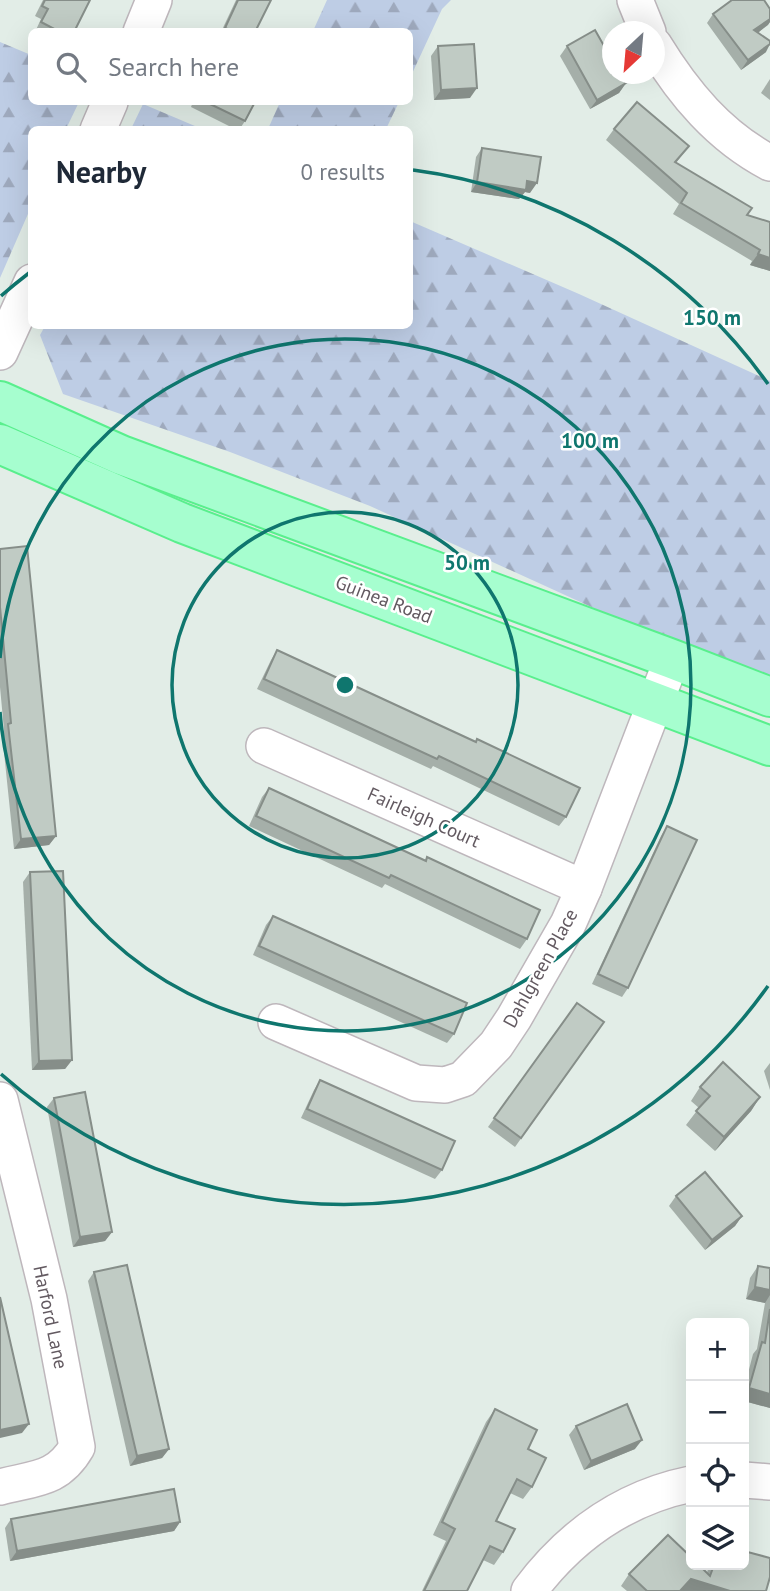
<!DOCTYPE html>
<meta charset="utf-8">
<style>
:root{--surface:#fff;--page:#f6f6f7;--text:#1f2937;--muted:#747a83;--line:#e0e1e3}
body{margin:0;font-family:"PT Sans",sans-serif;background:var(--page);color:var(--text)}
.controls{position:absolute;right:21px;bottom:21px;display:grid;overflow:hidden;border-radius:10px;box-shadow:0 7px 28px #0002}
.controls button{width:63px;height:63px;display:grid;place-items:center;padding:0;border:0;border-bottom:2px solid var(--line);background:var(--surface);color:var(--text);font:35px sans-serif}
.compass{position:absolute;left:602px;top:21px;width:63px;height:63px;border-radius:50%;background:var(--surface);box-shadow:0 7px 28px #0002;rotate:206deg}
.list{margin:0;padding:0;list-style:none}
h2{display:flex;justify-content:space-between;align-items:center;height:91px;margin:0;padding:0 28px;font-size:30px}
h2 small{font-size:23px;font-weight:400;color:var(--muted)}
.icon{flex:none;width:38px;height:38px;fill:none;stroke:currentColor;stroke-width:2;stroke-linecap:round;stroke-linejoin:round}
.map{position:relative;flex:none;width:770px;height:1591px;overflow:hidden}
.search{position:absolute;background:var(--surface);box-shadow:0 7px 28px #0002;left:28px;top:28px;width:385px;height:77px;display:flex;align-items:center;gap:18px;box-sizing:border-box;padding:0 24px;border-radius:10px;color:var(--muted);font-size:26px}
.panel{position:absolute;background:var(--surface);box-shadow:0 7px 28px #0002;left:28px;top:126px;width:385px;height:203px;border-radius:10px}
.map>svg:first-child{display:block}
.forest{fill:url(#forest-firs)}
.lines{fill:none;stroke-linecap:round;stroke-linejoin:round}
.minor-casing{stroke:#beb7bc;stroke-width:38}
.major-casing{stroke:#59ef8d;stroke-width:42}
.minor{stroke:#fff;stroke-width:35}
.major{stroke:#a6fecf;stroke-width:38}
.wall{fill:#a5afa9}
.shaded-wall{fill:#868e89}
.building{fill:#c0cbc4;stroke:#868e89;stroke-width:2}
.ring{fill:none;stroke:#0f766e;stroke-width:3.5}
.labels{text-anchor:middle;stroke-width:5;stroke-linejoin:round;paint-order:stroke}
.street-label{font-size:19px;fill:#635a61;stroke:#fff}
.centre{fill:#0f766e;stroke:#fff;stroke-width:3.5}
.ring-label{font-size:21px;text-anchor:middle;font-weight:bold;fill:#0f766e;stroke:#fff;stroke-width:5;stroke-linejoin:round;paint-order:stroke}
</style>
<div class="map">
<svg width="770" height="1591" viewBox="0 0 770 1591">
<defs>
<pattern id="forest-firs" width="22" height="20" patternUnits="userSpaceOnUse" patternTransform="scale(1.75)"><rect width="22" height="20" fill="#becde5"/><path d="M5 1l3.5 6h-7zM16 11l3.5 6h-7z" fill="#9ea9bd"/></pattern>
</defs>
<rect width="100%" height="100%" fill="#e2ede7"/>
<!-- forest -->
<g class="forest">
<path d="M327 0H451L442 9 410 78V32L313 31Z"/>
<path d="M0 42 31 55 32 102H79L66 129 32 130 31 207 0 278Z"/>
<path d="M280 102H399L386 129H268Z"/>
<path d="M143 104 202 129H131Z"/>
<path d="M410 221 579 294 770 381V683L633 626 370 506 230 452 63 394 40 335 45 326H410Z"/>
</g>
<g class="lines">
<defs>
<g id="minor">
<path d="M635 0 648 32"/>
<path d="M141 32 154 0"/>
<path d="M654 45C684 94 719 136 770 163"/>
<path d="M98 130 110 102"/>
<path d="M0 352 32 282"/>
<path d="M264 746 584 888"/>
<path d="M276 1022 416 1083 445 1085 463 1079 496 1045 514 1018 568 924 584 888 672 659"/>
<path d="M0 1100 49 1299 77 1447C58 1480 35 1478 0 1487"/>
<path d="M744 1480 770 1482"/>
<path d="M529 1591C570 1536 623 1498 691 1484"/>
</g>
<g id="major">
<path d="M0 401 121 455 672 659 770 697"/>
<path d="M0 444 182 523 770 746"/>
</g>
</defs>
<!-- minor casing -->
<use href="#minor" class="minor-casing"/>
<!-- major casing -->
<use href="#major" class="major-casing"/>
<!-- minor -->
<use href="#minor" class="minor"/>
<!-- major -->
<use href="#major" class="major"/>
</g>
<!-- wall -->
<g class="wall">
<path d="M43 0H90L74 32H35L41 19 35 16Z"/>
<path d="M236 0H271L255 32H221Z"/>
<path d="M770 9V22L758 33 766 52 741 70 707 23 713 14Z"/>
<path d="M438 46 470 98 434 100 431 56Z"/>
<path d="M567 46 626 83 619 93 590 109 560 56Z"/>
<path d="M770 79V100L761 93Z"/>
<path d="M193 102H255L245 121 239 130H237L191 107Z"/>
<path d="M614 129 689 146 676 163 747 215 770 222V271L750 265 752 261 673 214 679 204 606 140Z"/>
<path d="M482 148 530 193 525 192 519 199 471 192 476 157Z"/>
<path d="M0 549 56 836 49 845 14 849 2 733 4 730 0 687Z"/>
<path d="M277 650 566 817 559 826 433 766 431 769 257 689 271 660Z"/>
<path d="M269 788 425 860 427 857 527 939 520 949 385 884 382 888 249 826 262 797Z"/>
<path d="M667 826 628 988 622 997 592 984 661 836Z"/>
<path d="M30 872 72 1060 65 1069 32 1070 23 882Z"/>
<path d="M273 916 454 1034 447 1043 253 955 266 925Z"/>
<path d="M577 1003 604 1022 515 1147 488 1127Z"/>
<path d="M770 1063V1090L764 1071Z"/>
<path d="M320 1080 442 1170 435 1179 301 1118 314 1090Z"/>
<path d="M700 1087 760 1097 751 1111 715 1151 686 1125 699 1108 691 1101Z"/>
<path d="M54 1098 112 1232 105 1241 73 1247 47 1107Z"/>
<path d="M676 1196 742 1216 735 1226 705 1250 669 1206Z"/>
<path d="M758 1266 770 1268V1408L744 1401V1389L753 1354 757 1349 765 1303 746 1299 750 1278Z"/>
<path d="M94 1272 169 1449 162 1458 130 1466 88 1281Z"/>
<path d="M495 1409 528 1449 532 1487 523 1499 510 1493 496 1521 503 1552 494 1565 483 1560 467 1591H422L446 1541 433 1535 486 1422Z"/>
<path d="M576 1426 635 1449 584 1470 569 1435Z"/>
<path d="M11 1519 180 1522 174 1531 10 1561 5 1528Z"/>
<path d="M709 1565H744L766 1591H627L621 1586 629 1574 707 1573Z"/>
</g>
<!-- shaded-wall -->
<g class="shaded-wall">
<path d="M770 19V22L768 25 748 40 754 30Z"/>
<path d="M770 44 766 52 741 70 748 60Z"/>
<path d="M626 83 619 93 590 109 597 100Z"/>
<path d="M477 88 470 98 434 100 441 90Z"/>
<path d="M527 181 537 183 530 193 525 192 519 199 471 192 477 182Z"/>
<path d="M758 254 770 258V271L750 265Z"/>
<path d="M56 836 49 845 14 849 21 839Z"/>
<path d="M72 1060 65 1069 32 1070 39 1061Z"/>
<path d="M760 1097 751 1111 715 1151 724 1137Z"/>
<path d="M742 1216 735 1226 705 1250 712 1240Z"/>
<path d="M112 1232 105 1241 73 1247 80 1237Z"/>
<path d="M755 1287 770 1290V1295L765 1303 746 1299Z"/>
<path d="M749 1388 770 1394V1408L744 1401V1396Z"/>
<path d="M29 1424 22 1433 0 1438V1430Z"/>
<path d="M642 1440 635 1449 584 1470 591 1461Z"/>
<path d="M169 1449 162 1458 130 1466 137 1456Z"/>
<path d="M180 1522 174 1531 10 1561 17 1551Z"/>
<path d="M691 1579 730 1591H680Z"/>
</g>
<!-- building -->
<g class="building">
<path d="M45 0H90L74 32H60L41 22 48 9 42 6Z"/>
<path d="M238 0H271L255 32H229L230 30 225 28Z"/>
<path d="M732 0H764L770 9V19L754 30 770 41V44L748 60 713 14Z"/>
<path d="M595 30 612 60V74H620L626 83 597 100 567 46Z"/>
<path d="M474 44 477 88 441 90 438 46Z"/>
<path d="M206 102H255L245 121Z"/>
<path d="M637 102 689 146 675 162 752 208 747 215 770 222V258L758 254 760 250 681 203 687 193 614 129Z"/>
<path d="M482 148 541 157 537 183 527 181 526 190 477 182Z"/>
<path d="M27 546 56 836 21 839 8 724 11 723 0 607V549Z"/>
<path d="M277 650 476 742 477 739 580 788 566 817 439 756 437 759 264 679Z"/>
<path d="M269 788 426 861 427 857 540 910 527 939 391 875 389 878 256 816Z"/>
<path d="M667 826 697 840 628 988 598 974Z"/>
<path d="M63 871 72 1060 39 1061 30 872Z"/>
<path d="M273 916 467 1003 454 1034 259 946Z"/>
<path d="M577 1003 604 1022 521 1138 494 1118Z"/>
<path d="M723 1062 760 1097 724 1137 696 1111 710 1096 700 1087Z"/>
<path d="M320 1080 455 1141 442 1170 307 1109Z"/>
<path d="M85 1092 112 1232 80 1237 54 1098Z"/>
<path d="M705 1172 742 1216 712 1240 676 1196Z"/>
<path d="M127 1265 169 1449 137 1456 94 1272Z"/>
<path d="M758 1266 770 1268V1290L755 1287Z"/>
<path d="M0 1297 29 1424 0 1430Z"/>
<path d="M770 1309V1394L749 1388 762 1342 765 1343Z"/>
<path d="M627 1404 642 1440 591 1461 576 1426Z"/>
<path d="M495 1409 537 1430 528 1449 546 1458 532 1487 517 1479 496 1521 515 1529 503 1552 490 1546 467 1591H424L455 1529 442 1522Z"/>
<path d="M174 1489 180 1522 17 1551 11 1519Z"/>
<path d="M668 1535 691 1557V1565H699L710 1576 714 1565H744V1551L770 1558V1577L766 1591H730L691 1579 680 1591H647L629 1574Z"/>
</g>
<!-- distance rings -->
<g class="ring">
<circle cx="345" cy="685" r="173"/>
<path d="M0 658A346 346 0 1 1 0 712"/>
<path d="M768 986A519 519 0 0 1 1 1074M1 296A519 519 0 0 1 29 273M413 170A519 519 0 0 1 768 384"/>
</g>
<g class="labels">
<!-- street labels -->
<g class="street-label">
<text transform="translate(384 599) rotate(21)" y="7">Guinea Road</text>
<text transform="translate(424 817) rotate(24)" y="7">Fairleigh Court</text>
<text transform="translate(540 968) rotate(-61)" y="7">Dahlgreen Place</text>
<text transform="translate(51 1317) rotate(78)" y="7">Harford Lane</text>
</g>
</g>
<circle cx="345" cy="685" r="10" class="centre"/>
<g class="ring-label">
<text x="712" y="325">150 m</text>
<text x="590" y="448">100 m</text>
<text x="467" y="570">50 m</text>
</g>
</svg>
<div class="controls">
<button>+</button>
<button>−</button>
<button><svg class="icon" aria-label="locate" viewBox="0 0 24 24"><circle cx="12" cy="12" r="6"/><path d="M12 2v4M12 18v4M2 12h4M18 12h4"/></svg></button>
<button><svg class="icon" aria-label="layers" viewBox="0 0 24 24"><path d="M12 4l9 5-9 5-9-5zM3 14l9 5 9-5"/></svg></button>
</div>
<svg class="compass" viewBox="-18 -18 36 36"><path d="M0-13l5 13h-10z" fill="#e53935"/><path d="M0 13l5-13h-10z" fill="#747a83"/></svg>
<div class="search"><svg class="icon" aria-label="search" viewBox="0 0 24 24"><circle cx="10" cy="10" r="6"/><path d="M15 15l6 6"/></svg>Search here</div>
<section class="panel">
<h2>Nearby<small>0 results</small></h2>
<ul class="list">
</ul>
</section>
</div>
